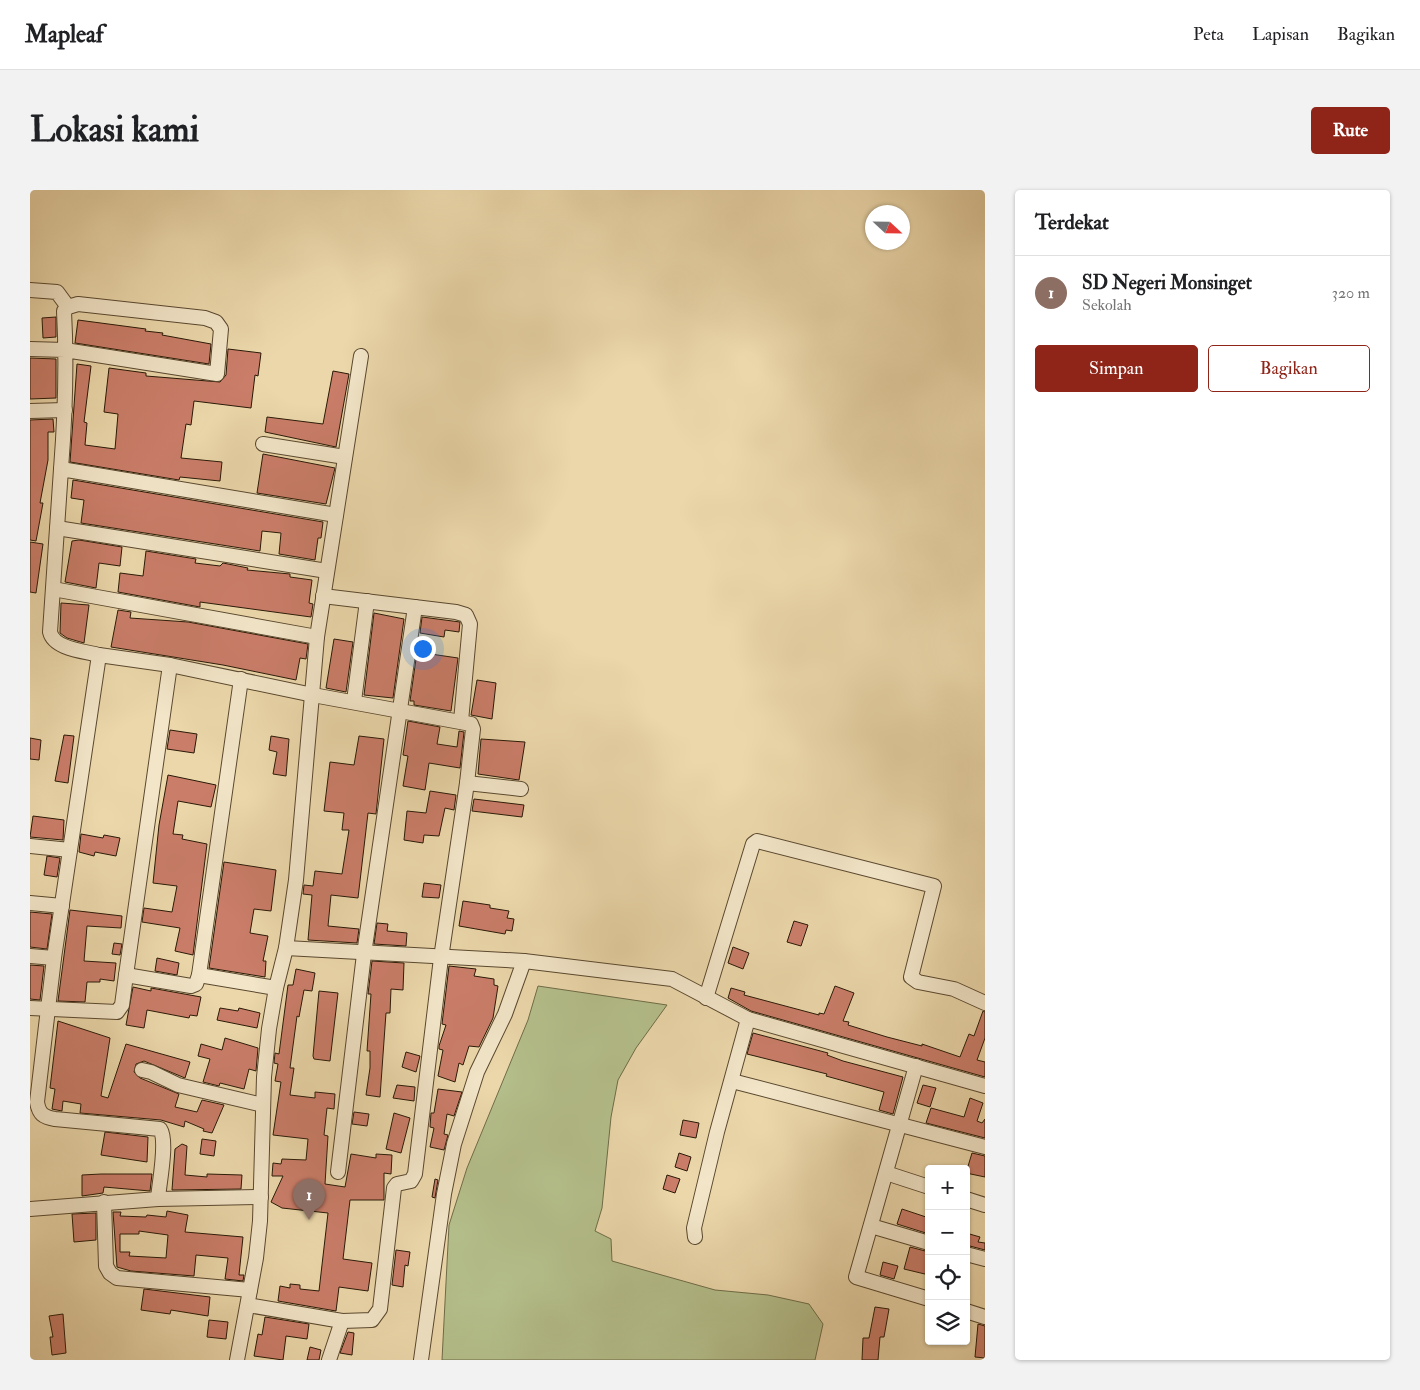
<!DOCTYPE html>
<html lang="id">
<meta charset="utf-8">
<style>
:root{--surface:#fff;--page:#f2f2f2;--text:#202124;--muted:#757577;--line:#e0e0e0;--accent:#8f2418}
body{margin:0;font-family:"IM FELL Double Pica",serif;background:var(--page);color:var(--text)}
.controls{position:absolute;right:15px;bottom:15px;display:grid;overflow:hidden;border-radius:5px;box-shadow:0 1px 4px #0004}
.controls button{width:45px;height:45px;display:grid;place-items:center;padding:0;border:0;border-bottom:1px solid var(--line);background:var(--surface);color:var(--text);font:25px sans-serif}
.compass{position:absolute;left:835px;top:15px;width:45px;height:45px;border-radius:50%;background:var(--surface);box-shadow:0 1px 4px #0004;rotate:112deg}
.you{position:absolute;left:392px;top:458px;width:18px;height:18px;margin:-12px;border:4px solid #fff;border-radius:50%;background:#1a73e8;box-shadow:0 0 0 8px #1a73e833}
.badge{display:grid;place-items:center;width:32px;height:32px;border-radius:50%;background:var(--accent);color:#fff;font-size:16px;font-weight:700}
.pin{position:absolute;translate:-50% -41px;filter:drop-shadow(0 1px 2px #0008)}
.pin::after{content:'';position:absolute;top:26px;width:18px;height:15px;background:inherit;clip-path:polygon(0 0,100% 0,50% 100%)}
.list{margin:0;padding:0;list-style:none}
h2{display:flex;justify-content:space-between;align-items:center;height:65px;margin:0;padding:0 20px;font-size:21px}
h2 small{font-size:16px;font-weight:400;color:var(--muted)}
.list li{display:grid;grid-template-columns:32px 1fr auto;gap:15px;align-items:center;box-sizing:border-box;height:75px;padding:0 20px;border-top:1px solid var(--line)}
.list b{display:block;font-size:19px;white-space:nowrap}
.list p{margin:0;font-size:16px;white-space:nowrap;color:var(--muted)}
.list em{font-size:16px;font-style:normal;color:var(--muted)}
.actions{display:flex;gap:10px;padding:15px 20px}
.actions a{flex:1;padding:11px 0;border:1px solid var(--accent);border-radius:5px;text-align:center;font-size:18px;color:var(--accent)}
.actions .main{background:var(--accent);color:#fff}
.icon{flex:none;width:28px;height:28px;fill:none;stroke:currentColor;stroke-width:2;stroke-linecap:round;stroke-linejoin:round}
.map{position:relative;flex:none;width:955px;height:1170px;overflow:hidden;border-radius:5px}
header{display:flex;align-items:center;gap:30px;box-sizing:border-box;height:70px;padding:0 25px;background:var(--surface);border-bottom:1px solid var(--line)}
header strong{font-size:24px}
nav{display:flex;gap:28px;margin-inline-start:auto;font-size:18px}
.intro{display:flex;align-items:center;justify-content:space-between;box-sizing:border-box;height:120px;padding:0 30px}
h1{margin:0;font-size:35px}
.button{padding:12px 22px;border-radius:5px;background:var(--accent);color:#fff;font-size:18px;font-weight:700}
main{display:flex;gap:30px;padding:0 30px}
aside{flex:1;background:var(--surface);border-radius:5px;box-shadow:0 1px 4px #0004}
.map>svg:first-child{display:block}
.green{fill:#b4bf8b;stroke:#6e6c48}
.building{fill:#ca7d69;stroke:#291906;fill-rule:evenodd}
.lines{fill:none;stroke-linecap:round;stroke-linejoin:round}
.street-casing{stroke:#5a482f;stroke-width:16}
.street{stroke:#f2e5c8;stroke-width:14}
</style>
<header>
<strong>Mapleaf</strong>
<nav><a>Peta</a><a>Lapisan</a><a>Bagikan</a></nav>
</header>
<div class="intro"><h1>Lokasi kami</h1><a class="button">Rute</a></div>
<main>
<div class="map">
<svg width="955" height="1170" viewBox="0 0 955 1170">
<rect width="100%" height="100%" fill="#ebd7aa"/>
<filter id="stains"><feTurbulence type="fractalNoise" baseFrequency=".004" numOctaves="4"/><feColorMatrix values="0 0 0 0 .2 0 0 0 0 .09 0 0 0 0 .02 0 0 0 .5 -.17"/></filter>
<radialGradient id="worn" r=".72"><stop offset=".6" stop-color="#630" stop-opacity="0"/><stop offset="1" stop-color="#630" stop-opacity=".3"/></radialGradient>
<!-- green -->
<path class="green" d="M508 796 637 815 606 858 588 890 581 927 572 1018 565 1041 581 1049 582 1071 685 1100 738 1105 779 1114 793 1134 785 1170H412L419 1035 437 978 498 830Z"/>
<!-- building -->
<g class="building">
<path d="M26 127V147L13 148 12 128Z"/>
<path d="M48 130 116 139 115 141 133 143 132 145 181 154 179 174 45 153Z"/>
<path d="M198 159 231 163 228 186 225 185 221 218 164 211 161 235 156 234 151 268 192 272 190 291 150 287 149 290 40 272 47 174 61 176 54 232 57 233 55 255 85 259 88 224 74 222 79 178 116 183V186L190 192 196 185Z"/>
<path d="M0 168 26 169V208L0 209Z"/>
<path d="M303 181 319 184 306 257 235 242 237 227 293 234Z"/>
<path d="M23 229 24 242H18V270L10 313H13L11 324 6 351 0 350V230Z"/>
<path d="M233 264 305 278 296 314 227 303Z"/>
<path d="M43 290 293 332 291 348H288L285 370 249 364 251 343 232 341 230 361 51 333 54 310 41 308Z"/>
<path d="M49 350 92 357 90 376 69 373 66 398 35 392 42 351Z"/>
<path d="M0 352 13 354 6 403 0 402Z"/>
<path d="M116 361 166 369 165 373 190 376 193 373 218 378 217 380 260 384V387L282 390 279 413 283 414 281 427 170 412V417L88 402 90 383 113 386Z"/>
<path d="M31 413 59 415 54 453 37 448 30 443Z"/>
<path d="M88 420 101 422 100 428 158 432 278 454 276 469 270 468 266 490 193 475 81 457Z"/>
<path d="M344 423 374 429 363 508 334 505Z"/>
<path d="M392 427 430 432 429 442 415 440 414 447 390 443Z"/>
<path d="M304 449 323 452 316 502 296 498Z"/>
<path d="M387 462 428 468 421 521 384 515V511H380Z"/>
<path d="M447 490 466 493 462 529 441 525Z"/>
<path d="M378 531 410 537 407 554 427 557 429 541 434 542 430 578 399 573 395 600 373 596 378 566 373 565Z"/>
<path d="M140 540 167 544 164 563 137 559Z"/>
<path d="M34 545 44 546 38 593 25 591Z"/>
<path d="M241 546 259 549 256 586 243 584 247 562 239 560Z"/>
<path d="M329 546 354 549 346 624 338 623 328 708 301 705 298 736 329 739 327 753 278 750 282 705 273 704 274 695 283 696 285 681 312 684 319 640H312L314 623 294 621 300 572 324 575Z"/>
<path d="M0 548 11 550 9 570 0 569Z"/>
<path d="M451 549 495 552 489 590 448 584Z"/>
<path d="M138 585 186 595 181 617 148 611 143 644 153 645 152 649 177 654 163 765 145 761 150 738 112 732 114 718 142 722 147 696 123 693 129 635Z"/>
<path d="M400 601 426 605 424 620 415 618 409 646 394 645 393 653 374 650 377 621 396 623Z"/>
<path d="M444 609 494 615 492 627 442 621Z"/>
<path d="M3 626 34 630 33 650 0 647Z"/>
<path d="M51 644 73 648 74 645 90 648 86 666 65 662 64 666 49 662Z"/>
<path d="M17 666 30 668 27 687 14 685Z"/>
<path d="M194 672 246 680 241 721 224 719 220 743 238 746 233 771H236L235 787 179 778Z"/>
<path d="M394 693 411 695 409 708 392 707Z"/>
<path d="M433 711 460 715V718L479 721 477 728 484 729 482 741 476 740 475 744 429 736Z"/>
<path d="M40 720 92 726 91 738 57 736 54 771 86 773 84 791 70 789V792H57L55 812 28 811Z"/>
<path d="M0 722 22 724 17 759 0 757Z"/>
<path d="M764 731 778 735 771 756 757 752Z"/>
<path d="M347 733 358 734 357 741 377 743 376 756 344 754Z"/>
<path d="M84 753 92 754 90 765 82 764Z"/>
<path d="M703 757 719 763 713 779 698 773Z"/>
<path d="M127 768 149 773 147 785 125 781Z"/>
<path d="M342 771 374 773 373 800 361 799 360 823H356L350 907 336 905 340 878V861H337L341 804H338Z"/>
<path d="M0 775 14 776 10 810 0 809Z"/>
<path d="M419 776 446 779 444 786 464 789V795L468 796 463 828 449 857 439 856 433 875 429 873 425 892 408 886 413 860 409 859V856L416 835 412 834Z"/>
<path d="M266 779 285 783 282 801 274 800 269 827 267 826 260 878H264L260 905 285 908V902L305 904 304 919 297 918 294 945 298 946 295 994 315 997 321 964 346 968V964L362 965 361 984 354 983V1010H320L313 1069 342 1073 338 1101 309 1097 306 1121 248 1111 250 1096 260 1098V1094L270 1095V1099L289 1101 298 1023 252 1018 241 1012 253 986H242L243 973 251 974 252 969 276 970 278 949 243 945 251 892 245 891 248 874 244 873 245 863 249 864 258 795H263Z"/>
<path d="M805 796 824 803 813 831 819 832 818 835 857 847 892 856V854L930 867 939 844 944 846 953 821 955 822V848L947 870 955 872V887L721 821 698 808 701 798 715 802 714 805 789 825V823L794 824Z"/>
<path d="M103 797 121 801V798L171 807 167 826 160 825 159 828 117 820 114 838 96 835Z"/>
<path d="M289 801 308 803 300 871 284 869 283 866Z"/>
<path d="M190 818 208 821 209 818 230 823 227 838 187 830Z"/>
<path d="M28 831 80 848 71 906 78 908 96 854 160 872 155 888 114 871 106 874 104 882 110 888 149 904 145 917 167 922 172 910 194 915 182 943 173 941 174 939 155 931 154 937 131 930 50 923 51 914 33 911 32 921 22 919 25 899 20 898Z"/>
<path d="M723 843 798 863 797 865 813 871 873 887 863 924 849 920 854 902 796 886 797 884 717 864Z"/>
<path d="M195 848 228 858 226 881 219 879 214 899 190 893 189 896 173 892 180 869 168 866 171 854 192 860Z"/>
<path d="M376 862 390 866 386 882 372 877Z"/>
<path d="M367 895 385 897 384 911 363 908Z"/>
<path d="M893 895 906 898 900 917 887 913Z"/>
<path d="M408 899 432 902 424 926 417 924 414 944 418 945 414 960 400 957 404 938 400 937 401 923H404Z"/>
<path d="M940 908 953 913 947 931 952 933 955 929V948L896 933 901 918 934 927Z"/>
<path d="M324 922 339 924 337 936 322 934Z"/>
<path d="M364 923 380 928 371 963 356 959Z"/>
<path d="M653 930 669 933 666 948 650 945Z"/>
<path d="M75 942 118 947 117 972 71 965Z"/>
<path d="M172 949 186 951 184 966 170 964Z"/>
<path d="M152 954 157 956 155 985 177 987V984L212 985 211 999 142 1000 145 959Z"/>
<path d="M649 963 661 967 657 981 645 977Z"/>
<path d="M942 963 955 966V987L936 983Z"/>
<path d="M71 984H122L120 1001 74 997 73 1003 52 1006V985Z"/>
<path d="M637 985 650 989 645 1003 633 999Z"/>
<path d="M405 989 408 990 405 1008 402 1007Z"/>
<path d="M872 1019 899 1028V1044L867 1034Z"/>
<path d="M137 1021 158 1025 155 1042 213 1047 209 1085H214L213 1091 195 1089 198 1068 166 1065 164 1086 101 1081 87 1077 83 1022H91L90 1026 116 1027 117 1025 136 1027ZM109 1041 138 1045 136 1068 99 1066 100 1062H90V1044H109Z"/>
<path d="M66 1023V1050L44 1052 42 1024Z"/>
<path d="M936 1043 950 1047 948 1052 955 1053V1060L936 1055Z"/>
<path d="M880 1057 899 1062V1085L874 1079Z"/>
<path d="M366 1060 380 1062 378 1076 375 1075 373 1097 362 1095Z"/>
<path d="M853 1072 868 1076 864 1089 850 1085Z"/>
<path d="M114 1099 180 1107 178 1126 141 1120 140 1124 111 1120Z"/>
<path d="M845 1117 859 1119 854 1147H850L848 1170H832L833 1148H839Z"/>
<path d="M33 1124 36 1163 22 1165 20 1147H23L19 1126Z"/>
<path d="M235 1127 279 1134 277 1149 256 1146 253 1170 224 1166 228 1144 232 1145Z"/>
<path d="M179 1130 198 1132 196 1149 177 1147Z"/>
<path d="M948 1134 955 1136V1168L945 1167Z"/>
<path d="M318 1142 324 1143 322 1165 310 1163Z"/>
<path d="M280 1157 291 1160 289 1170H277Z"/>
</g>
<g class="lines">
<defs>
<g id="street">
<path d="M0 100 27 102 38 117"/>
<path d="M0 159 35 160 187 184 191 139 186 132 175 128 48 114 38 117 34 121C37 174 35 227 31 279"/>
<path d="M0 221 35 220"/>
<path d="M233 254 315 267"/>
<path d="M27 338 297 381"/>
<path d="M23 399 287 447"/>
<path d="M293 406 426 422 436 425 440 434 431 531"/>
<path d="M69 465C54 461 24 459 20 442L31 279 306 325"/>
<path d="M324 511 337 411"/>
<path d="M437 593 491 599"/>
<path d="M0 656 40 660"/>
<path d="M0 713 32 716"/>
<path d="M256 758 494 771 642 789 718 829 955 896"/>
<path d="M0 766 24 768"/>
<path d="M96 785 140 475"/>
<path d="M169 785 211 489"/>
<path d="M676 808 723 654 727 651 904 696 881 787 888 792 924 799 955 813"/>
<path d="M0 818 87 822 92 815 96 785 161 796 166 794 169 785 246 798"/>
<path d="M886 876 826 1087 899 1109"/>
<path d="M112 880 121 882 148 895 233 915"/>
<path d="M702 891 955 957"/>
<path d="M308 982 334 764 385 417"/>
<path d="M856 983 899 997"/>
<path d="M128 1009C129 993 138 951 130 939L25 929C13 927 9 924 7 912L24 768 69 465 140 475 283 505 441 534 443 539 437 593 411 768 385 984 381 991 367 994 364 998 350 1119 342 1130 312 1131 218 1115"/>
<path d="M936 1009 955 1015"/>
<path d="M74 1012 76 1076 80 1083 87 1088 220 1100"/>
<path d="M0 1019 128 1009 231 1007"/>
<path d="M841 1036 899 1053"/>
<path d="M665 1047 664 1038 687 942 718 829"/>
<path d="M936 1064 955 1069"/>
<path d="M936 1121 955 1127"/>
<path d="M207 1170 226 1068 230 1031 234 887 239 839 246 798 256 758 266 690 287 447 331 166"/>
<path d="M299 1170 312 1131"/>
<path d="M391 1170 414 1004 424 954 447 882 475 824 494 771"/>
</g>
</defs>
<!-- street casing -->
<use href="#street" class="street-casing"/>
<!-- street -->
<use href="#street" class="street"/>
</g>
<rect width="100%" height="100%" filter="url(#stains)"/>
<rect width="100%" height="100%" fill="url(#worn)"/>
</svg>
<div class="controls">
<button>+</button>
<button>−</button>
<button><svg class="icon" aria-label="locate" viewBox="0 0 24 24"><circle cx="12" cy="12" r="6"/><path d="M12 2v4M12 18v4M2 12h4M18 12h4"/></svg></button>
<button><svg class="icon" aria-label="layers" viewBox="0 0 24 24"><path d="M12 4l9 5-9 5-9-5zM3 14l9 5 9-5"/></svg></button>
</div>
<svg class="compass" viewBox="-18 -18 36 36"><path d="M0-13l5 13h-10z" fill="#e53935"/><path d="M0 13l5-13h-10z" fill="#757577"/></svg>
<div class="you"></div>
<div class="pin badge" style="left:279px;top:1030px;background:#8d6e63">1</div>
</div>
<aside>
<h2>Terdekat<small></small></h2>
<ul class="list">
<li><span class="badge" style="background:#8d6e63">1</span><div><b>SD Negeri Monsinget</b><p>Sekolah</p></div><em>320 m</em></li>
</ul>
<div class="actions"><a class="main">Simpan</a><a>Bagikan</a></div>
</aside>
</main>
